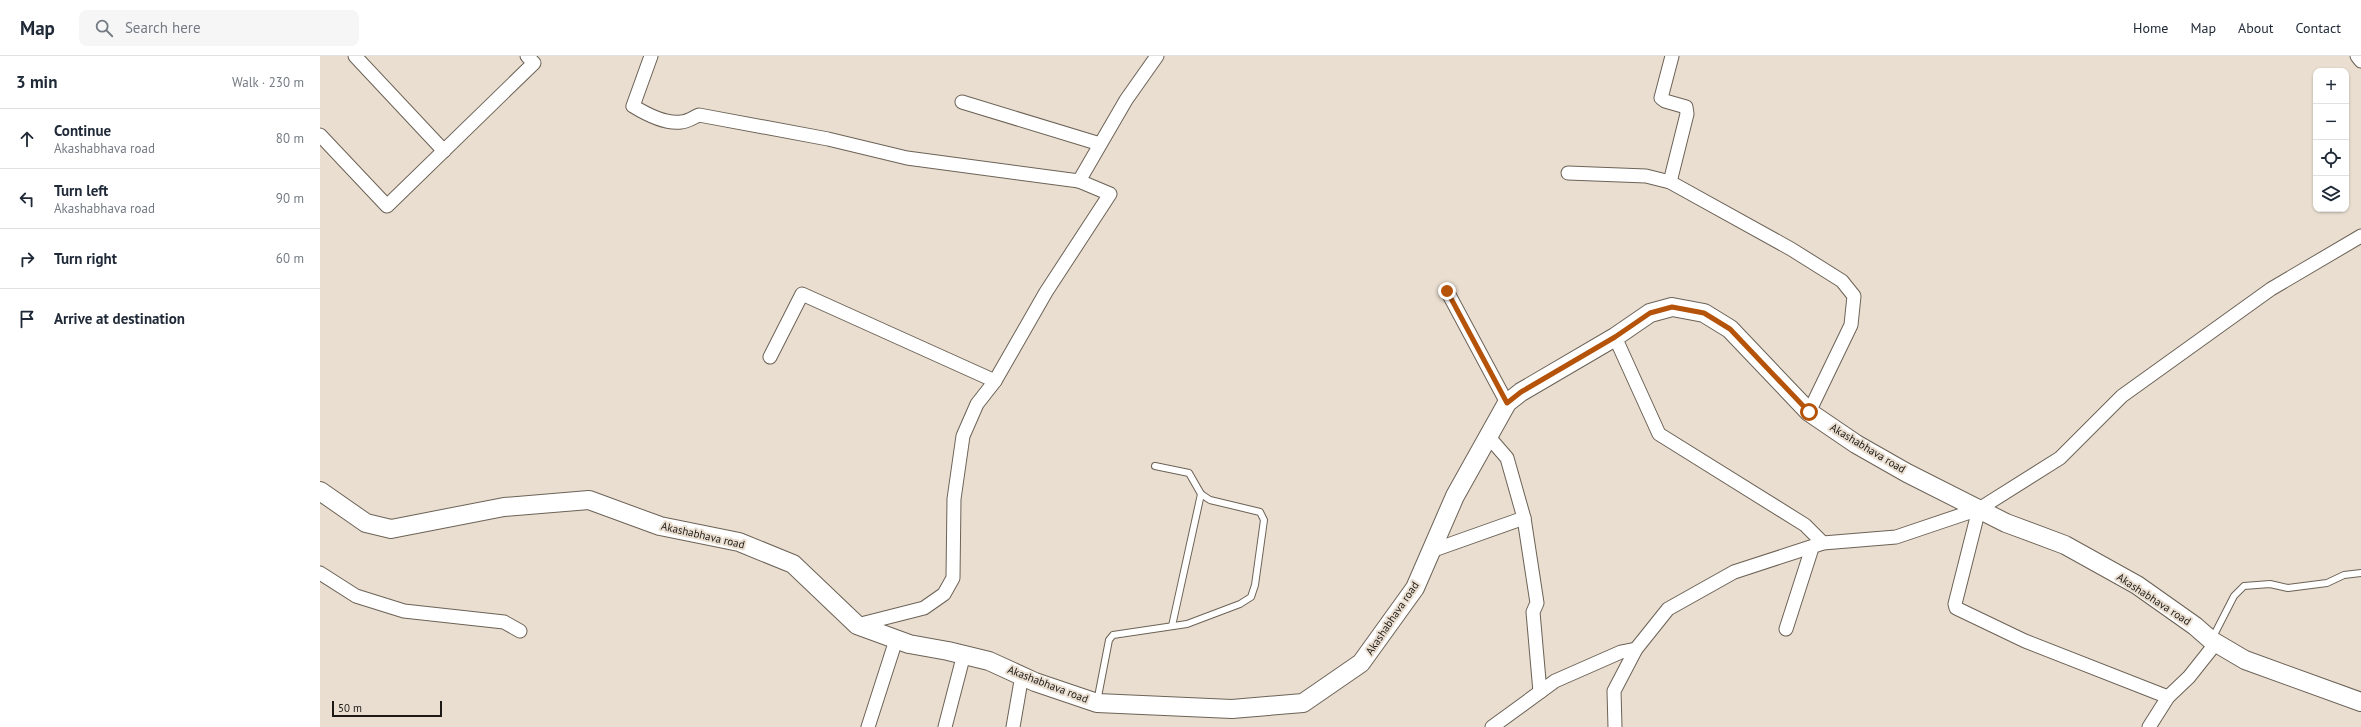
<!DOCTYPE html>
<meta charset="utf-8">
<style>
:root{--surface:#fff;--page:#f6f6f7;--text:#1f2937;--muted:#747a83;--line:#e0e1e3}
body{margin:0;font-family:"PT Sans",sans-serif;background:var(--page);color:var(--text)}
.controls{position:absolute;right:12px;top:12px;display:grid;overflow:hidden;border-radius:8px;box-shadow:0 1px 3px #0004}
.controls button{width:36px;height:36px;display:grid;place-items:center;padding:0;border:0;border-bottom:1px solid var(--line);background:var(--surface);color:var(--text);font:20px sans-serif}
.scale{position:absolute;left:12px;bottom:10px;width:110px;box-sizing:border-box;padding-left:4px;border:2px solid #1d1914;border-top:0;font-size:11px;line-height:14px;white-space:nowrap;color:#1d1914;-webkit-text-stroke:3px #e9ded0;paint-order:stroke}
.stop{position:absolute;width:12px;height:12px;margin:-9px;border:3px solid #b45309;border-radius:50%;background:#fff}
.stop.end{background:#b45309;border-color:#fff;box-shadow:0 1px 4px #0008}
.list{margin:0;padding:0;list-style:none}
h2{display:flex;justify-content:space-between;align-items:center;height:52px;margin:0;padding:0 16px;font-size:17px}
h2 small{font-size:13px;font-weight:400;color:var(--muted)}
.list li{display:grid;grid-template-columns:26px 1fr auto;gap:12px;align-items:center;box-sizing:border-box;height:60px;padding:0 16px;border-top:1px solid var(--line)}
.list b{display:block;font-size:15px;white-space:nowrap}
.list p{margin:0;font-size:13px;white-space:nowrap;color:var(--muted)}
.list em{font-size:13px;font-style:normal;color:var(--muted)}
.icon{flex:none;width:22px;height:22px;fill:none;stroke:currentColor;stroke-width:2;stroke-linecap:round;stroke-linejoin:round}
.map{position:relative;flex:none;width:2041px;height:671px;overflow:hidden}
header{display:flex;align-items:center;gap:24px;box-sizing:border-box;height:56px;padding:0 20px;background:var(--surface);border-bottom:1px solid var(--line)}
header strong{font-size:19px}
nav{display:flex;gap:22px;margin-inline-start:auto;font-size:14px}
.search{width:280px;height:36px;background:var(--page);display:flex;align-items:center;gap:10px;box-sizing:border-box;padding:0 14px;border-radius:8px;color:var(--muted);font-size:15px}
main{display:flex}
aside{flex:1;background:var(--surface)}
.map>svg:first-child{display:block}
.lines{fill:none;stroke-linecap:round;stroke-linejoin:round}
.lane-casing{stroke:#6c6256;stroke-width:8}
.street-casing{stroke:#6c6256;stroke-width:15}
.secondary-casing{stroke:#6c6256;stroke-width:20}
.lane{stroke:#fff;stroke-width:6}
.street{stroke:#fff;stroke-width:13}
.secondary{stroke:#fff;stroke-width:18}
.route{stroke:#b45309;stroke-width:5}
.labels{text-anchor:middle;stroke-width:4;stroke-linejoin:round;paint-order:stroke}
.street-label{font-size:11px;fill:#1d1914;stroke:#e9ded0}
</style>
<header>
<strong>Map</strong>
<div class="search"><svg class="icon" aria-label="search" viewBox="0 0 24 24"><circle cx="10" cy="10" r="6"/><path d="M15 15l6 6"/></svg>Search here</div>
<nav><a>Home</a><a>Map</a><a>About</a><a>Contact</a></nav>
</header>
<main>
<aside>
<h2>3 min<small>Walk · 230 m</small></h2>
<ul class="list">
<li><svg class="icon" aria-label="ahead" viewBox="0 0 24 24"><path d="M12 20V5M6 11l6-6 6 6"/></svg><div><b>Continue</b><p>Akashabhava road</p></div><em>80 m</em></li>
<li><svg class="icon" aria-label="left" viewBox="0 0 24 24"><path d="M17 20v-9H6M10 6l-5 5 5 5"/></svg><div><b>Turn left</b><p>Akashabhava road</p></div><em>90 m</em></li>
<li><svg class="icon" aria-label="right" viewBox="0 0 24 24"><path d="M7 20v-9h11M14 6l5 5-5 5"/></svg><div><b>Turn right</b></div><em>60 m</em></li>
<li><svg class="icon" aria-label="arrive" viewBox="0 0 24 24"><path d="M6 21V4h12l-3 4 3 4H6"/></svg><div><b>Arrive at destination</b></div></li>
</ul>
</aside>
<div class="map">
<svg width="2041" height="671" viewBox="0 0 2041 671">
<rect width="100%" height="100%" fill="#e9ded0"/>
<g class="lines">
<defs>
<g id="lane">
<path d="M852 570 881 438"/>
<path d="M1892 583 1914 540 1924 530 1950 528 1968 532 2007 527 2024 519 2041 517"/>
<path d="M777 646 789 584 793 579 867 568 920 548 931 541 935 529 944 464 940 456 890 444 881 438 869 417 835 410"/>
</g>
<g id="street">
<path d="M35 0 124 95"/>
<path d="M331 0 313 50C326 58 346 68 361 66 367 66 374 61 379 59L508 83 587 102 759 125"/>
<path d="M2037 0 2041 5"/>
<path d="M642 46 780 88"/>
<path d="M0 79 67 150 214 7 207 0"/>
<path d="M1248 117 1326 120 1350 126 1471 193 1522 225 1534 240 1531 269 1489 356"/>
<path d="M1350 126 1367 58 1366 51 1345 45 1341 42 1352 0"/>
<path d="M1127 235 1187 347"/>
<path d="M1295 281 1339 378 1485 469 1503 487"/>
<path d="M450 301 482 238 675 325"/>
<path d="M1168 380 1187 402 1204 462 1217 547 1213 556 1220 636"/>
<path d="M1659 453 1635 548 1636 552 1705 585 1848 641"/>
<path d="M1111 495 1204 462"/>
<path d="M0 517 36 540 84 555 184 566 200 575"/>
<path d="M537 569 604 552 624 538 633 522 634 443 643 380 657 348 675 325 726 236 790 138 759 125 806 44 837 0"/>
<path d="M1466 573 1492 492"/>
<path d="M548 671 576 584"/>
<path d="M625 671 644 598"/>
<path d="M693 671 702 619"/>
<path d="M1172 671 1235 625 1301 596 1316 593"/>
<path d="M1295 671 1294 635 1316 593 1348 553 1414 516 1503 487 1576 481 1659 453 1740 402 1802 340 1951 233 2041 180"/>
<path d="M1829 671 1848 641 1869 621 1896 587"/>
</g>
<path id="secondary" d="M0 435 46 467 71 473 184 451 269 444 340 470 419 486 473 508 537 569 589 588 628 595 669 605 715 626 777 647 912 653 983 647 1041 607 1095 532 1135 440 1187 347 1201 336 1295 281 1330 257 1352 251 1384 257 1410 273 1489 356 1536 388 1587 417 1686 467 1745 489 1817 529 1875 570 1891 584 1925 604 2041 646"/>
</defs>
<!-- lane casing -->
<use href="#lane" class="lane-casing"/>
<!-- street casing -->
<use href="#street" class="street-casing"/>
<!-- secondary casing -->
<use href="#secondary" class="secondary-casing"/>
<!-- lane -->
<use href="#lane" class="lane"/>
<!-- street -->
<use href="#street" class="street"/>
<!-- secondary -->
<use href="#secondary" class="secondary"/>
</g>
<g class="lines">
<!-- route -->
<path class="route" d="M1127 235 1187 347 1201 336 1295 281 1330 257 1352 251 1384 257 1410 273 1489 356"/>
</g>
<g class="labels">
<!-- street labels -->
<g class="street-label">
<text transform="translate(1548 392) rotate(31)" y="4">Akashabhava road</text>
<text transform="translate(383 479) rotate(13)" y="4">Akashabhava road</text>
<text transform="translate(1834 543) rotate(33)" y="4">Akashabhava road</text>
<text transform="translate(1072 562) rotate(-56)" y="4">Akashabhava road</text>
<text transform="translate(728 628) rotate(21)" y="4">Akashabhava road</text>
</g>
</g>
</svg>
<div class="controls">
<button>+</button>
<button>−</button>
<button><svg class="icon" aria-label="locate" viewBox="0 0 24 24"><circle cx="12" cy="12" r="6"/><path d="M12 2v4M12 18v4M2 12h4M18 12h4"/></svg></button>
<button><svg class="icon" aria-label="layers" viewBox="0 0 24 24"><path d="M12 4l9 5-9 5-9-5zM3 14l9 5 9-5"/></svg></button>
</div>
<div class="scale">50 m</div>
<div class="stop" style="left:1489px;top:356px"></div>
<div class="stop end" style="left:1127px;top:235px"></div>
</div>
</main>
